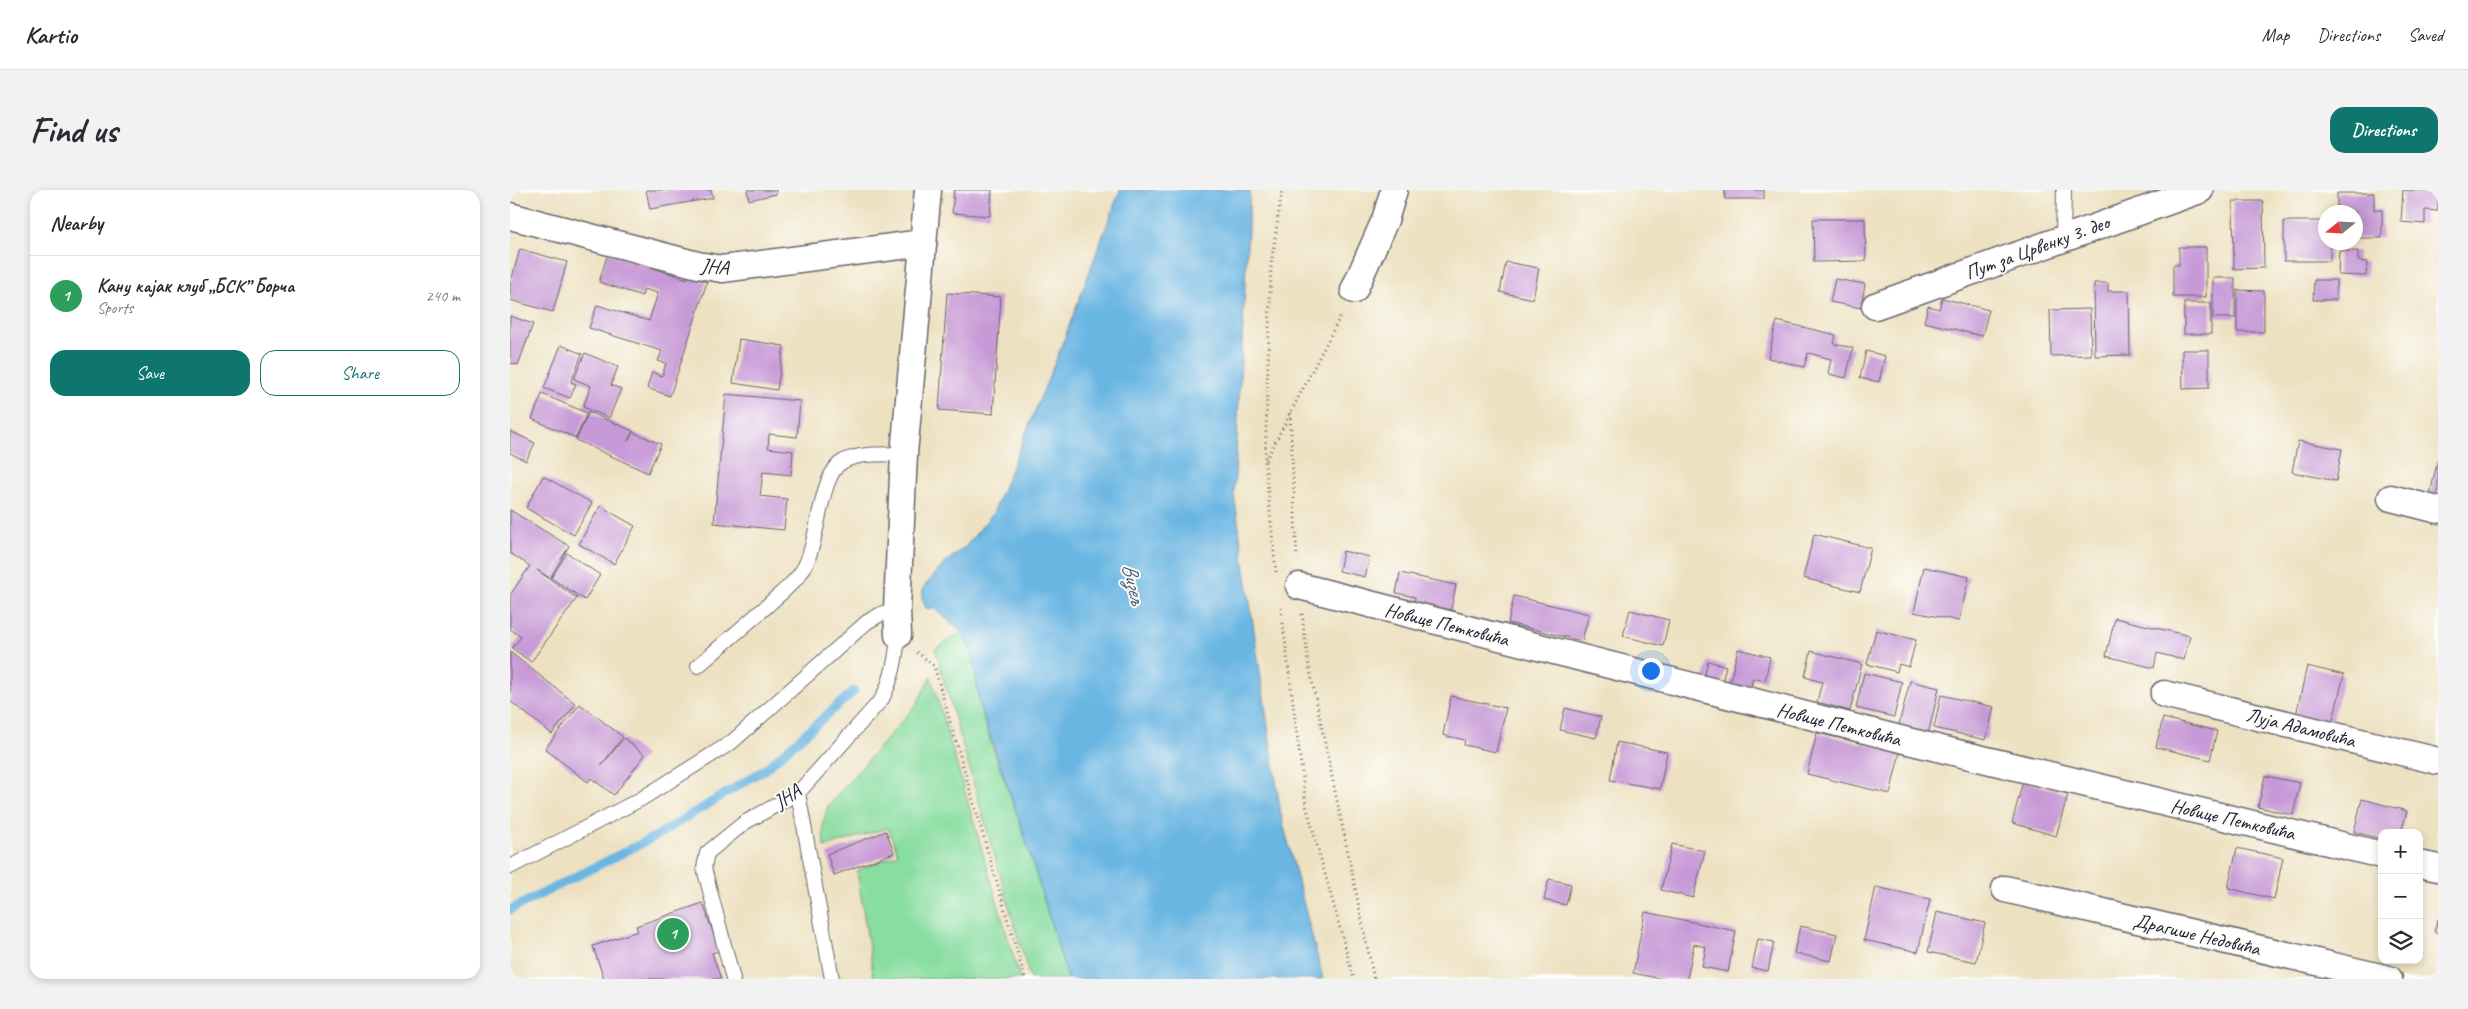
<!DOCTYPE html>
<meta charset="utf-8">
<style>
:root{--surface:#fff;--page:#f2f2f3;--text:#2b2b33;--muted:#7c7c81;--line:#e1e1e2;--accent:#0f766e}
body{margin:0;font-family:Caveat,sans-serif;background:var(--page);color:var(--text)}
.controls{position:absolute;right:15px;bottom:15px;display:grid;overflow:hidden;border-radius:10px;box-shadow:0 2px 8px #0003}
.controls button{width:45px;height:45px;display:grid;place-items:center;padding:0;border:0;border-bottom:1px solid var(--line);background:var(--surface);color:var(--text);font:25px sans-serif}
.compass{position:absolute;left:1808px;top:15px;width:45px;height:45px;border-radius:50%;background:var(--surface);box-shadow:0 2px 8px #0003;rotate:252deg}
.you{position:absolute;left:1140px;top:480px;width:18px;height:18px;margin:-12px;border:4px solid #fff;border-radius:50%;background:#1a73e8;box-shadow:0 0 0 8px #1a73e833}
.badge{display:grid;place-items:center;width:32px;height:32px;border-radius:50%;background:var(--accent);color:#fff;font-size:16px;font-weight:700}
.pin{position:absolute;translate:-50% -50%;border:2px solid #fff;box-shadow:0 1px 5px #0006}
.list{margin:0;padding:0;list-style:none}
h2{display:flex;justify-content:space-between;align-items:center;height:65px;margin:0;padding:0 20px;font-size:21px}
h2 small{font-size:16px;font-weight:400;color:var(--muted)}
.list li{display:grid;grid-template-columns:32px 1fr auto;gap:15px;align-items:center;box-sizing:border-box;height:80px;padding:0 20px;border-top:1px solid var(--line)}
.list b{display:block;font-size:19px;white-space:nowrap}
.list p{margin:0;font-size:16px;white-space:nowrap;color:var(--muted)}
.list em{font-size:16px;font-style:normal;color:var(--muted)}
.actions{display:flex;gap:10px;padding:15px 20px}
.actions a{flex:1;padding:11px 0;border:1px solid var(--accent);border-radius:15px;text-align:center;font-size:18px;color:var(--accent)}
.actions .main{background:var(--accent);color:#fff}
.icon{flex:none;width:28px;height:28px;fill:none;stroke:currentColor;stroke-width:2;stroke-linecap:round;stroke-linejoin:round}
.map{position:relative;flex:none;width:1928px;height:789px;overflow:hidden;border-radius:15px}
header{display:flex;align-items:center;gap:30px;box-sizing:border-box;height:70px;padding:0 25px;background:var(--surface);border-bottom:1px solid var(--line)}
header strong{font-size:24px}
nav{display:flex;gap:28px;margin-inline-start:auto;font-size:18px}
.intro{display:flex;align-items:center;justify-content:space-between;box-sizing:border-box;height:120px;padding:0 30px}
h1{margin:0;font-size:35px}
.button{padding:12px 22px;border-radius:15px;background:var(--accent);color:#fff;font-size:18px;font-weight:700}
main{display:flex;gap:30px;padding:0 30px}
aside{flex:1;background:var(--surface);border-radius:15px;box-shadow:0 2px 8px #0003}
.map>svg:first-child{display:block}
.green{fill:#88dda0;stroke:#55806e}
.water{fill:#6ab6e3;stroke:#466c8f}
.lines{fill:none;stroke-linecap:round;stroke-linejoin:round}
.stream{stroke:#6ab6e3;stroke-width:9}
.building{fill:#c79ad7}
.lane-casing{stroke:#69656a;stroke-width:16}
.street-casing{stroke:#69656a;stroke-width:29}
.path{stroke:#69656a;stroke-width:3;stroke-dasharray:1 4;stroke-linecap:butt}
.lane{stroke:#fff;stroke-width:14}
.street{stroke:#fff;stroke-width:26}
.labels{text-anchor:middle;stroke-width:4;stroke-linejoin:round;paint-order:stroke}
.street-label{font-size:20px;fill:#22223b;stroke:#fdfcf7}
.water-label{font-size:21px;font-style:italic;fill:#3f5d7e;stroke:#fdfcf7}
</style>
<header>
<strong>Kartio</strong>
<nav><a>Map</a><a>Directions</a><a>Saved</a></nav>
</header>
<div class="intro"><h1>Find us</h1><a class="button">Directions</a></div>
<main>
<aside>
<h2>Nearby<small></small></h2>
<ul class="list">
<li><span class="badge" style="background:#2e9e5b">1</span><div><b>Кану кајак клуб „БСК” Борча</b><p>Sports</p></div><em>240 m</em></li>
</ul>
<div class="actions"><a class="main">Save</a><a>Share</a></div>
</aside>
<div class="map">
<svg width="1928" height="789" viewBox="0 0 1928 789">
<rect width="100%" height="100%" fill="#fdfcf7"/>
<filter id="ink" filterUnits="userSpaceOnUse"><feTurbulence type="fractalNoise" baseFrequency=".02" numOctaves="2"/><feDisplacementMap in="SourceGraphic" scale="10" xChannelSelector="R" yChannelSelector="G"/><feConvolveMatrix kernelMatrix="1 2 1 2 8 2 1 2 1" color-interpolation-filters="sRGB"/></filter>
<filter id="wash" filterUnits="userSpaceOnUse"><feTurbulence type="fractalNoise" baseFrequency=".0096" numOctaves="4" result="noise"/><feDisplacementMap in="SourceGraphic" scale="20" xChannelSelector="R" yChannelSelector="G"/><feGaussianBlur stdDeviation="1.12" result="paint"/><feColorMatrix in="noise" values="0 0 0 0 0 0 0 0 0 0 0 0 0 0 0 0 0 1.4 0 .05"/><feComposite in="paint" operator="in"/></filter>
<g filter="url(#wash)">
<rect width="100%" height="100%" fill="#ede1c1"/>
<!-- green -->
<g class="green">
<path d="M452 442 463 464 470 517 481 553 512 638 558 789H520L425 459Z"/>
<path d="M421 487 510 789H364L347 681 388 664 378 638 314 657 313 633 318 616 406 515Z"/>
</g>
<!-- water -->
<path class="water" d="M610 0H740L724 304 771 625 813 789H558L512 638 470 517 463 464 452 442 425 419 416 418 412 409 413 398 436 372 456 356 483 323 552 155Z"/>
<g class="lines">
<!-- stream -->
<path class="stream" d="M0 720 146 646 254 580 344 501"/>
</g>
<g id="blocks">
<!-- building -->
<g class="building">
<path d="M136 0H201L203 8 140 19Z"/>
<path d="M237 0H266V4L239 10Z"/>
<path d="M444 0H482L480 26 442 23Z"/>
<rect x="1215" y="0" width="39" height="9"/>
<path d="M1893 0H1928V21L1915 20V34L1891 32Z"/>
<path d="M1827 3H1864V20H1872V48H1846V22H1827Z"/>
<path d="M1723 11H1753L1754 78 1724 79Z"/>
<path d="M1303 29H1355L1356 71 1304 72Z"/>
<path d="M1774 31H1816V52H1820V71H1774Z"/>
<path d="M1669 57H1696V107H1663V75H1669Z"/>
<path d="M10 59 57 72 43 122 0 110V95Z"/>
<path d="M1829 61H1848V71L1857 72 1856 86 1828 85Z"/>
<path d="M98 63 177 89 178 86 197 92 160 206 137 198 142 182 152 186 156 173 148 171 152 161 79 138 87 115 139 131 148 103 134 99 132 106 89 92Z"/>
<path d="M996 72 1029 78 1023 109 990 102Z"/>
<rect x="1703" y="88" width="22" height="40"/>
<path d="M1325 89 1355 94 1351 118 1320 112Z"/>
<path d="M1804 90H1826V110H1803Z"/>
<path d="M1584 93H1598V101H1619L1620 165 1585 166Z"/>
<path d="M1727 100 1754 101V142H1727Z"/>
<path d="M437 103 491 107 483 224 429 220Z"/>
<path d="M1432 108 1479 120 1472 146 1414 132 1418 116 1429 119Z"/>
<rect x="1674" y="113" width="27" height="31"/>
<path d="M1580 119 1581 165 1541 166 1540 120Z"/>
<path d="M0 126 23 134 8 175 0 173Z"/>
<path d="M1267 131 1326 145 1324 154 1343 158 1336 188 1318 184 1321 169 1298 163 1294 177 1258 168Z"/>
<path d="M229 149 274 156 267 200 223 193Z"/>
<path d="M51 155 72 164 61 192 66 194 60 208 34 198Z"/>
<path d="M1672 160H1699V198L1673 199Z"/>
<path d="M1356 161 1375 166 1369 192 1350 188Z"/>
<path d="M75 163 108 177 101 195 111 199 99 228 73 217 81 196 64 189Z"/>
<path d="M32 204 77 223 66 248 22 229Z"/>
<path d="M216 204 290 211 287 247 259 244 258 258 283 261 281 285 253 282 250 306 277 309 274 340 204 333Z"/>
<path d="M79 222 123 241 118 251 123 242 151 254 138 283 66 250Z"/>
<path d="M0 241 25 253 16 271 0 263Z"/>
<path d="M1788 251 1832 259 1826 291 1782 282Z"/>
<path d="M1928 269V306L1920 304Z"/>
<path d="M33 286 82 313 64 345 16 318Z"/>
<path d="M90 316 125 336 104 374 69 354Z"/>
<path d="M0 320 59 356 40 388 27 380 67 408 21 472 2 458 11 447 0 439V405L20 376 0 363Z"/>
<path d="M1304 344 1361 358 1350 402 1293 388Z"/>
<path d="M833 361 860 367 855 387 829 381Z"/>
<path d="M57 363 90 385 75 410 41 388Z"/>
<path d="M1414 377 1459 387 1449 431 1404 422Z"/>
<path d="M890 383 946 395 940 424 904 416 905 407 886 403Z"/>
<path d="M1004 406 1079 424 1072 451 998 433Z"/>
<path d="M1120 420 1159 430 1153 456 1113 446Z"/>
<path d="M1605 428 1680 446 1674 470 1647 463 1644 478 1596 466Z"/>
<path d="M1366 440 1406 450 1399 477 1389 474 1387 482 1357 474Z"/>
<path d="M1228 459 1260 467 1255 491 1243 488 1239 505 1218 500Z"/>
<path d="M1301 461 1352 474 1340 521 1307 512 1312 492 1295 487Z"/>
<path d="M0 462 66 514 42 544 0 511Z"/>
<path d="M1198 471 1216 476 1211 497 1193 493Z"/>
<path d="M1797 476 1834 485 1822 534 1786 525Z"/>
<path d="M1354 483 1392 492 1384 527 1346 518Z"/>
<path d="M1400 491 1429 498 1418 545 1388 538Z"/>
<path d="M1431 505 1484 517 1476 550 1424 538Z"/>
<path d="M941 506 996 518 986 562 954 555 955 550 933 545Z"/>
<path d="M70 514 113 547 91 576 114 548 135 565 104 605 81 588 78 592 35 559Z"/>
<path d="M1055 518 1091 527 1086 548 1050 540Z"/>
<path d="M1653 528 1707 541 1700 570 1646 557Z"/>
<path d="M1307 543 1390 562 1380 604 1297 584Z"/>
<path d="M1107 552 1157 562 1150 599 1100 590Z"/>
<path d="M1755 586 1790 593 1783 625 1748 617Z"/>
<path d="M1513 591 1558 604 1546 646 1502 633Z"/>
<path d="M1852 609 1897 621 1891 643H1872V649L1844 642Z"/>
<path d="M376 641 384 663 324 685 317 664Z"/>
<path d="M1162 654 1195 661 1183 708 1151 700Z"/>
<path d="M1727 658 1773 668 1764 709 1718 698Z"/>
<path d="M1039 689 1061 694 1056 715 1034 710Z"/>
<path d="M1366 697 1420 709 1408 762 1354 750Z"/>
<path d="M193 713 209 761 202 763 211 789H94L83 756 128 741 126 736Z"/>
<path d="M1135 722 1226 741 1218 782 1192 777 1196 757 1184 754 1177 789H1152L1123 783Z"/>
<path d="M1427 722 1475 733 1466 772 1418 762Z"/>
<path d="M1928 729V743L1924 742Z"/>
<path d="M1290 736 1327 744 1321 771 1284 763Z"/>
<path d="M1248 749 1264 752 1258 781 1242 778Z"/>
</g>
</g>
</g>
<g filter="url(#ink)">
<use href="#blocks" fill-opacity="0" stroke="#69656a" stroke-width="1"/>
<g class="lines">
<defs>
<g id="lane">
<path d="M1553 47 1554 0"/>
<path d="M188 476C211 456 234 436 257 416 268 405 283 395 292 381 310 354 308 283 334 271 351 262 376 265 394 264"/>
<path d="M288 603 322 789"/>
<path d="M0 677 131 609 222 552 357 432 371 424 387 419"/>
<path d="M223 789 194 678 197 663 234 633 288 603 372 509C383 487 386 469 388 445"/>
</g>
<g id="street">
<path d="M0 26 188 75 212 79 413 53"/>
<path d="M844 100 875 30 884 0"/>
<path d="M1365 116 1690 0"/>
<path d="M1881 308 1928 320"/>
<path d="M789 396 1402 552 1872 665"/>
<path d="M388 445 387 419 394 264 418 0"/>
<path d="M1654 504 1928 571"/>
<path d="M1909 674 1928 678"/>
<path d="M1495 699 1879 789"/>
</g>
</defs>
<!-- lane casing -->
<use href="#lane" class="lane-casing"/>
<!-- street casing -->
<use href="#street" class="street-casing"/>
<!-- path -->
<g class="path">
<path d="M780 223 787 368"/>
<path d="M756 270 831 125"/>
<path d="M766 382 755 272 761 75 772 0"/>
<path d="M771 418 796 615 844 789"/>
<path d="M792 424 798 471 864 789"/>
<path d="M407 462 424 476 515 789"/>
</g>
<!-- lane -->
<use href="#lane" class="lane"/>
<!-- street -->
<use href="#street" class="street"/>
</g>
</g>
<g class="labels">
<!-- street labels -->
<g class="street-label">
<text transform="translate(1527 57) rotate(-20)" y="7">Пут за Црвенку 3. део</text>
<text transform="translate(205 76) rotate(6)" y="7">ЈНА</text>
<text transform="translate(937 434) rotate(14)" y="7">Новице Петковића</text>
<text transform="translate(1329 534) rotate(14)" y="7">Новице Петковића</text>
<text transform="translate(1791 537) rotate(14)" y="7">Луја Адамовића</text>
<text transform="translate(277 606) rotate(-34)" y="7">ЈНА</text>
<text transform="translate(1723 629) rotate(13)" y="7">Новице Петковића</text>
<text transform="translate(1687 744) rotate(13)" y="7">Драгише Недовића</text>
</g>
<!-- water labels -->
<g class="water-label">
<text transform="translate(624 394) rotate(77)" y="7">Визељ</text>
</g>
</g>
</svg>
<div class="controls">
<button>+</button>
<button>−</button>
<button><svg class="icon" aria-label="layers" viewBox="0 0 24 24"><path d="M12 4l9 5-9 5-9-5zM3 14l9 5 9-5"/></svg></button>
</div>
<svg class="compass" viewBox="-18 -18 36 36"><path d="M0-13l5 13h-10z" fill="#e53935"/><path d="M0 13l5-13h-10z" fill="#7c7c81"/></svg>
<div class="you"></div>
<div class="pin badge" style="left:163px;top:744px;background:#2e9e5b">1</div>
</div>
</main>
